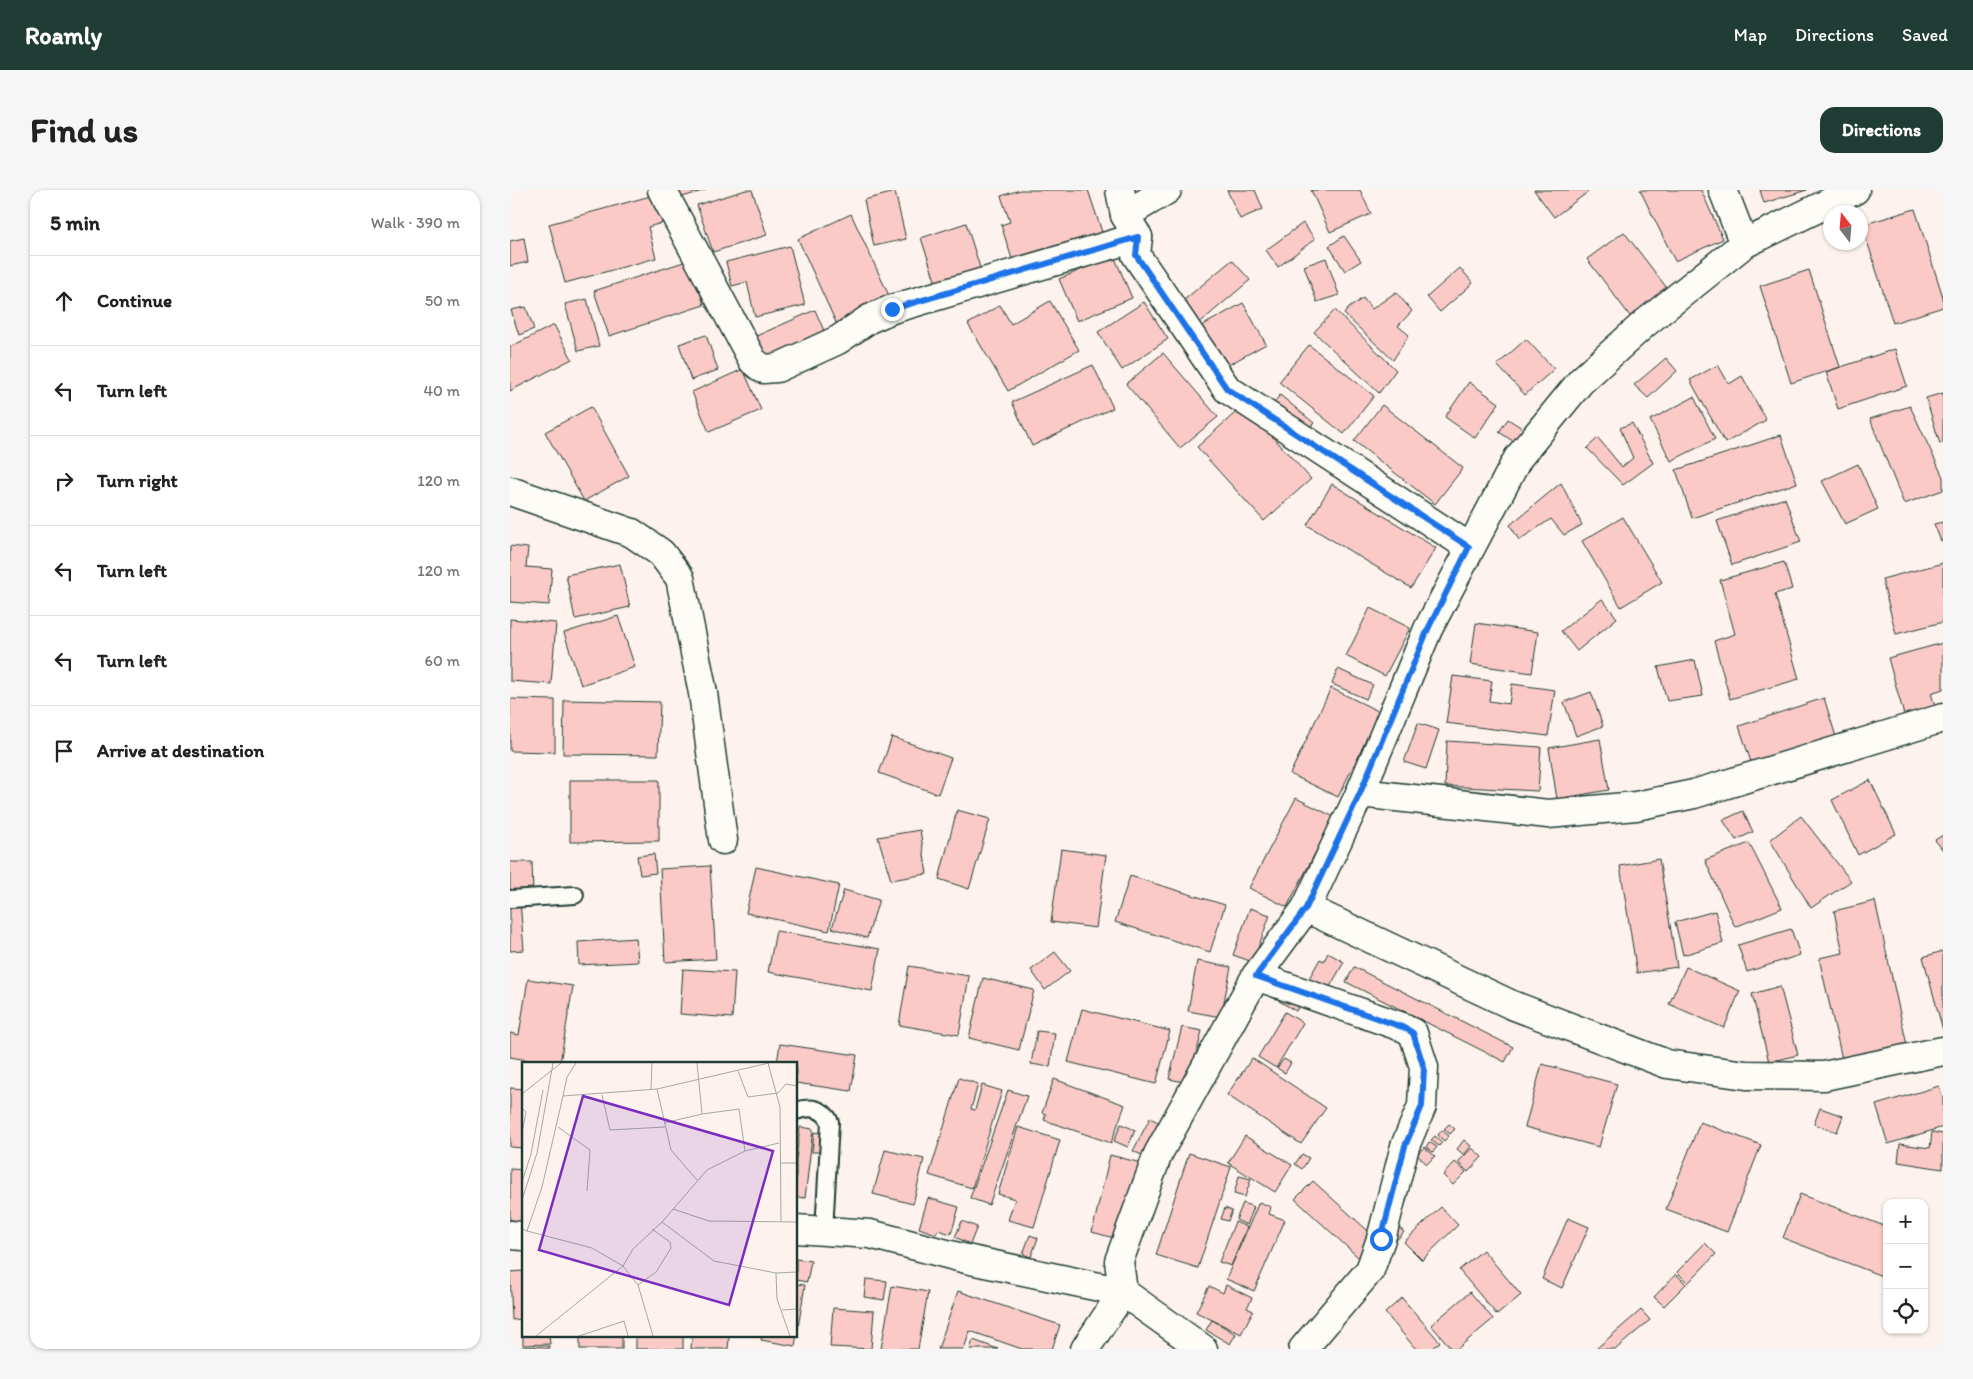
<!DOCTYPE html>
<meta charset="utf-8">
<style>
:root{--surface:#fff;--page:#f6f6f6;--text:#222;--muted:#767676;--line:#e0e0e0;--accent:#1f3d34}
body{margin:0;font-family:Itim,sans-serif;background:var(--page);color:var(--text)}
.controls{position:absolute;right:15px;bottom:15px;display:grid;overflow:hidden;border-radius:10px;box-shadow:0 1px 4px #0004}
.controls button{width:45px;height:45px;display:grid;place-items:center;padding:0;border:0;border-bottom:1px solid var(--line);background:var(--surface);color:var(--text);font:25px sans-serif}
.compass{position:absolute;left:1313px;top:15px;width:45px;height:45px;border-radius:50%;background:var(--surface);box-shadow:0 1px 4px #0004;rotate:344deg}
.stop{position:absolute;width:15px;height:15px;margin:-11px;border:4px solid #1a73e8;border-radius:50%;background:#fff}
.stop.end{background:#1a73e8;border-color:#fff;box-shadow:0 1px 5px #0008}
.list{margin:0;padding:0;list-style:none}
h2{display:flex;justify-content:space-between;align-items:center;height:65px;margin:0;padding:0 20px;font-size:21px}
h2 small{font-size:16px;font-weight:400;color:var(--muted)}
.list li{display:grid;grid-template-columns:32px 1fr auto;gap:15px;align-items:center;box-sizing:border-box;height:90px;padding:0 20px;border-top:1px solid var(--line)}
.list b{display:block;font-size:19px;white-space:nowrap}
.list em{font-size:16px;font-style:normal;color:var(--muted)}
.icon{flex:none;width:28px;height:28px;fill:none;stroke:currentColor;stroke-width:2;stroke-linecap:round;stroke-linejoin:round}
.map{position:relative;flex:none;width:1433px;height:1159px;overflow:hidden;border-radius:15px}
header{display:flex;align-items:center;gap:30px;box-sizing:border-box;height:70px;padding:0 25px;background:var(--accent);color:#fff}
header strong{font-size:24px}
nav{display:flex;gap:28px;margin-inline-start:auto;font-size:18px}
.intro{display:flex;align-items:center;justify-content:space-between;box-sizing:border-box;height:120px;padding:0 30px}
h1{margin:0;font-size:35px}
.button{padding:12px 22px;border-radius:15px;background:var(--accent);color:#fff;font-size:18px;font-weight:700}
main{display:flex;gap:30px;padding:0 30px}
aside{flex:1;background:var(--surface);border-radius:15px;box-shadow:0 1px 4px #0004}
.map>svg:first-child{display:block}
.building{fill:#fbcac6;stroke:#1f3d34}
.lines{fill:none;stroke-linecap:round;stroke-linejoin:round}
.service-casing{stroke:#1f3d34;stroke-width:20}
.minor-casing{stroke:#1f3d34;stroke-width:31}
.service{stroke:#fdfcf7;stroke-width:16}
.minor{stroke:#fdfcf7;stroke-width:28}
.route{stroke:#1a73e8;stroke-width:6}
.inset-road{fill:none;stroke:#a4aaa3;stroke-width:1}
.view{fill:#7b2cbf;fill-opacity:0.15;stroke:#7b2cbf;stroke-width:2.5}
.inset-edge{fill:none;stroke:#1f3d34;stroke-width:2.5}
</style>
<header>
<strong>Roamly</strong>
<nav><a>Map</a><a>Directions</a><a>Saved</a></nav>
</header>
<div class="intro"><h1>Find us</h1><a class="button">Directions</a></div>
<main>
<aside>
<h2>5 min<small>Walk · 390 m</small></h2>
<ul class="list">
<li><svg class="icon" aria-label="ahead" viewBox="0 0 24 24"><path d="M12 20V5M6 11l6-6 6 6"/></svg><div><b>Continue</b></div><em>50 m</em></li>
<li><svg class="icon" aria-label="left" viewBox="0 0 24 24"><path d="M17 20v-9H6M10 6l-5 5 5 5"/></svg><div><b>Turn left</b></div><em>40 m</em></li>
<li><svg class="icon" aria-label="right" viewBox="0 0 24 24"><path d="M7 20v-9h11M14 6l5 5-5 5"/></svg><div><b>Turn right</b></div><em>120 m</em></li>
<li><svg class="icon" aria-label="left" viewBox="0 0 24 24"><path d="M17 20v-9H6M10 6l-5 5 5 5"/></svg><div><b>Turn left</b></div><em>120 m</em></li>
<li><svg class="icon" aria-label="left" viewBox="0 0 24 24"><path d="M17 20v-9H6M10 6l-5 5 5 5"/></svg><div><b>Turn left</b></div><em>60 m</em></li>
<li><svg class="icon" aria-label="arrive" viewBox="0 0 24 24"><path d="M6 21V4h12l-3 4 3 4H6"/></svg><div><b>Arrive at destination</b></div></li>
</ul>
</aside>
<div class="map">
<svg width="1433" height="1159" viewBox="0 0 1433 1159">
<rect width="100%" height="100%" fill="#fdf2ed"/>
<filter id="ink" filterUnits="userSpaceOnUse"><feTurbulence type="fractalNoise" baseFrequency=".02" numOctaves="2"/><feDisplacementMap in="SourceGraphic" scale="10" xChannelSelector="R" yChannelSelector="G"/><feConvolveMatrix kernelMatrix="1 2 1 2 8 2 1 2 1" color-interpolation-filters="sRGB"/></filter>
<g filter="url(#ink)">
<!-- building -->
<g class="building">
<path d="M167 0H196L169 8Z"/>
<path d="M236 0H242L257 45 203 62 187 15Z"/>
<path d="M510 0H578L593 45 504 75 491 35 500 32 491 6Z"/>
<path d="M717 0H745L753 19 730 29Z"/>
<path d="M801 0H850L861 24 820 42Z"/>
<path d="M1024 0H1077L1078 2 1044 27Z"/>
<path d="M1130 0H1191L1213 49 1165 71Z"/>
<path d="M1250 0H1297L1254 13Z"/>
<path d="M385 2 396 49 364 56 354 10Z"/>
<path d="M144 5 152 33 138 37 146 68 55 93 39 34Z"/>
<path d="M1405 19 1433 107V117L1383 133 1352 35Z"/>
<path d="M341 24 382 112 328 137 288 49Z"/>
<path d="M456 33 472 84 428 99 411 48Z"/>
<path d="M793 33 805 49 768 77 756 60Z"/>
<path d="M1114 42 1160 102 1123 130 1077 69Z"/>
<path d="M834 46 851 71 835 81 819 56Z"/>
<path d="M14 48 18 72 0 76V51Z"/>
<path d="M280 56 295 115 245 127 237 92 222 96 216 72Z"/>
<path d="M604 66 622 108 567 131 549 89Z"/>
<path d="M816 68 829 105 807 112 794 76Z"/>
<path d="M180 70 194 115 99 146 84 101Z"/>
<path d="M722 70 740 90 686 136 668 115Z"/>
<path d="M950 78 963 93 930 122 917 107Z"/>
<path d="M1299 80 1330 177 1281 193 1250 96Z"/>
<path d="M886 102 902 121 888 136 899 145 883 170 834 124 839 118 853 108 862 119Z"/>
<path d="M77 109 89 156 68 161 55 114Z"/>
<path d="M540 111 569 160 498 201 458 134 490 115 501 134Z"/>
<path d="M634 112 658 149 612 180 588 142Z"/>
<path d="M733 113 756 154 711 179 688 138Z"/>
<path d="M16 117 24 139 9 145 1 120Z"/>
<path d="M305 120 318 150 257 176 244 147Z"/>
<path d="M825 120 886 180 869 203 804 142Z"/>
<path d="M44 135 62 169 0 201V157Z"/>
<path d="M196 145 208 180 181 190 169 154Z"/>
<path d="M1016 149 1044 179 1015 205 987 175Z"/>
<path d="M799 155 864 206 834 244 769 192Z"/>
<path d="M1385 159 1397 196 1328 219 1316 182Z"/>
<path d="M653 163 708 227 670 258 616 194Z"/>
<path d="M1156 168 1167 181 1138 208 1124 195Z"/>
<path d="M583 175 603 218 522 256 502 212Z"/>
<path d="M1208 175 1219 194 1232 186 1256 230 1215 253 1180 190Z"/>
<path d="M233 179 251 220 199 242 182 202Z"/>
<path d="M959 192 989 213 965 248 935 227Z"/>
<path d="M1433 203V253L1430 254 1416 208Z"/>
<path d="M770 205 804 233 796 241 762 215Z"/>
<path d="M1184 207 1205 249 1161 271 1140 230Z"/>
<path d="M734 215 801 289 754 331 687 257Z"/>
<path d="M872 215 953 278 925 314 844 251Z"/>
<path d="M1400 216 1433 287V300L1394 314 1360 229Z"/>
<path d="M81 217 119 286 74 311 35 242Z"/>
<path d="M998 229 1018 242 1009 255 989 242Z"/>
<path d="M1122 233 1143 273 1113 295 1077 258 1088 248 1112 277 1123 268 1110 238Z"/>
<path d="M1271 245 1287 293 1182 328 1166 280Z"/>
<path d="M1348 274 1368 319 1335 334 1312 291Z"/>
<path d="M1051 293 1072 335 1054 345 1041 329 1009 350 1000 335Z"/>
<path d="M822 294 926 358 901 398 797 335Z"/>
<path d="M1275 308 1291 352 1222 375 1207 331Z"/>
<path d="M1113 327 1152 392 1111 417 1072 351Z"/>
<path d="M1433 332V351H1431L1424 334Z"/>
<path d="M0 356 18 358 16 377 42 379 39 415 0 412Z"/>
<path d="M1274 372 1282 399 1265 404 1289 489 1220 509 1204 451 1225 444 1210 390Z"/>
<path d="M1433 373V432L1386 444 1372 389Z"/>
<path d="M110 374 120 417 65 429 56 385Z"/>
<path d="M1092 409 1107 428 1067 461 1051 441Z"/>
<path d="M860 418 900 438 875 486 836 466Z"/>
<path d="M108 426 125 477 71 495 54 443Z"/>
<path d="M0 429 46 433 41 494 0 491Z"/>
<path d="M966 433 1028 442 1022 483 960 474Z"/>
<path d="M1433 453V499L1421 503 1427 523 1396 532 1378 468Z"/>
<path d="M1185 470 1193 506 1157 511 1148 477Z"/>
<path d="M828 479 863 495 856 509 822 494Z"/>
<path d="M943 486 982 491 979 511 999 514 1002 494 1045 500 1038 546 936 533Z"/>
<path d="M821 498 870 522 828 607 780 584Z"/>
<path d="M1081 502 1093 536 1066 546 1054 512Z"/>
<path d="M1314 508 1327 550 1243 578 1229 536Z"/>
<path d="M0 509 45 510V562L0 561Z"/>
<path d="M54 510 150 512 148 565 53 564Z"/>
<path d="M908 533 929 540 916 579 894 572Z"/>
<path d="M382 547 441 568 428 604 369 583Z"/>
<path d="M1090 549 1099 600 1047 609 1039 558Z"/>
<path d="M937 551 1031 557 1028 601 935 596Z"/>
<path d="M60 590H149V651L60 652Z"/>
<path d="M1360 590 1386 644 1348 665 1322 610Z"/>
<path d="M786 608 824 627 777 717 739 698Z"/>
<path d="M447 620 480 629 459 699 429 689Z"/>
<path d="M1233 621 1243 642 1226 650 1213 630Z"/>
<path d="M1291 626 1341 691 1301 718 1260 650Z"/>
<path d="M410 640 417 684 381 690 368 647Z"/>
<path d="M1433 645V660L1425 650Z"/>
<path d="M1239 653 1272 718 1225 737 1195 670Z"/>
<path d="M551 659 596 665 586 738 541 732Z"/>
<path d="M144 664 146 683 130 685 127 666Z"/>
<path d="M1149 669 1167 777 1127 783 1110 676Z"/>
<path d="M0 672H22L23 705H0Z"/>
<path d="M200 676 206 769 155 772 150 679Z"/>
<path d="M246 677 329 695 319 741 236 723Z"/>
<path d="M620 686 715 715 700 762 605 732Z"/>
<path d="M334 700 369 710 357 748 322 738Z"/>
<path d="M10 711 14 760 0 761V712Z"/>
<path d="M1365 711 1397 855 1332 869 1309 768 1333 763 1324 721Z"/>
<path d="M740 718 760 725 743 772 723 765Z"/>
<path d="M1205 721 1213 753 1173 765 1165 732Z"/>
<path d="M1281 739 1290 765 1237 782 1228 755Z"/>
<path d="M266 741 370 759 362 801 258 782Z"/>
<path d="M126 748 128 772 69 775 68 752Z"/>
<path d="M1433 761V840L1413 767Z"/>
<path d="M545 762 560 781 535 800 521 780Z"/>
<path d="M818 763 834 772 817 802 797 792 810 769 814 771Z"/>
<path d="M687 771 721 777 711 827 678 821Z"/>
<path d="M399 776 459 786 449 845 389 835Z"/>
<path d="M844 777 1003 857 995 872 836 792Z"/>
<path d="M1176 777 1230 801 1214 838 1159 814Z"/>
<path d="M173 779 225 782 222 828 170 824Z"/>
<path d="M473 788 524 800 509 860 459 848Z"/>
<path d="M18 789 63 796 50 873H36L0 867V843L9 845Z"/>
<path d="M1270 796 1288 865 1259 872 1242 804Z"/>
<path d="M775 801 792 811 786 821 769 811Z"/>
<path d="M572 819 660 841 646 894 558 872Z"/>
<path d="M775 822 793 833 766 878 748 867Z"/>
<path d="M672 837 692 841 679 893 659 889Z"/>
<path d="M527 841 545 843 540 877 521 874Z"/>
<path d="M270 854 347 865 341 901 286 893V873H267Z"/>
<path d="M742 868 816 918 791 954 717 905Z"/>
<path d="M774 869 781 873 775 883 767 878Z"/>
<path d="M1032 874 1107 894 1089 957 1015 937Z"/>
<path d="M449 888 468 894 461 919 465 920 472 895 492 901 462 998 419 985Z"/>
<path d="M544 889 615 915 601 953 534 930 536 924 532 923Z"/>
<path d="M1429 896 1433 908V937L1378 954 1366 915Z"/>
<path d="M0 898 14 899V958L0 957Z"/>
<path d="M498 900 517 906 479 1015 460 1008Z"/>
<path d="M1310 918 1333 926 1327 942 1304 934Z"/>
<path d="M640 928 654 935 638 968 623 961Z"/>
<path d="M1190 932 1251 955 1217 1042 1156 1019Z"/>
<path d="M611 934 625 940 618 957 604 951Z"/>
<path d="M939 934 945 939 940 944 934 939Z"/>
<path d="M290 937 303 939 295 1008 286 1007V970Z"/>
<path d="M508 937 550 950 524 1037 498 1030 505 1009 488 1004Z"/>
<path d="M932 940 939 946 934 951 928 945Z"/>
<path d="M304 942 312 943 311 962H302Z"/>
<path d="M1422 942 1433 944V979L1388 972 1390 954 1420 958Z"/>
<path d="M735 946 782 975 765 1002 718 973Z"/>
<path d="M925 946 932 952 929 956 921 950Z"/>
<path d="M954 950 961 956 954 965 947 959Z"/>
<path d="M919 952 927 957 923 962 916 957Z"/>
<path d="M914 957 925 966 917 974 907 965Z"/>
<path d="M962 958 972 967 958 982 948 972Z"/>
<path d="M375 960 414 969 403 1014 363 1004Z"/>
<path d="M679 963 721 977 688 1078 646 1065Z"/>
<path d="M792 964 799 968 792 979 785 974Z"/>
<path d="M600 965 635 974 615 1051 582 1042Z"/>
<path d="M945 972 956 982 943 995 933 985Z"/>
<path d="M0 979 14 980V1031L0 1030Z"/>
<path d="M729 986 741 989 735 1007 724 1004Z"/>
<path d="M803 991 867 1049 849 1068 785 1009Z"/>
<path d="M1290 1004 1377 1037V1073L1372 1086 1273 1048Z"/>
<path d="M418 1008 449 1017 441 1044 428 1040 426 1044 409 1038Z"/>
<path d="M749 1012 761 1017 759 1024 775 1030 744 1101 716 1089Z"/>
<path d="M733 1013 744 1017 737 1035 726 1030Z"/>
<path d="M931 1017 948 1035 912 1070 894 1052Z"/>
<path d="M715 1018 722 1021 718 1031 711 1029Z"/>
<path d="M1058 1028 1079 1037 1052 1098 1032 1089Z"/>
<path d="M452 1031 467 1037 460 1054 445 1047Z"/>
<path d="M725 1032 737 1037 721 1076 709 1072Z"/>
<path d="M885 1034 894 1042 884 1053Z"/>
<path d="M520 1045 528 1048 521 1067 513 1064Z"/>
<path d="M1195 1053 1206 1064 1178 1093 1167 1082Z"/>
<path d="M973 1060 1011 1105 987 1125 949 1080Z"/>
<path d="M286 1069 301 1071 297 1092 286 1090Z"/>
<path d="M14 1081V1129L2 1130 0 1082Z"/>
<path d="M1166 1084 1176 1094 1154 1116 1144 1107Z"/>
<path d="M356 1089 377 1091 374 1110 354 1107Z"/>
<path d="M286 1094 295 1095 285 1156 251 1150 252 1145H286Z"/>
<path d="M716 1095 742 1108 737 1118 743 1121 731 1144 686 1122 699 1096 713 1103Z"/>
<path d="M382 1096 418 1102 408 1159H371Z"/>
<path d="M448 1101 550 1135 542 1159H512L460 1141 454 1159H428Z"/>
<path d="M960 1102 983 1129 947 1159H942L921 1135Z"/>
<path d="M892 1108 930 1152 921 1159H906L875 1123Z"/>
<path d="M323 1118 364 1121 361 1159 320 1157Z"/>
<path d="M1131 1120 1140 1130 1106 1159H1086Z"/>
<path d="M702 1130 726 1144 720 1154 696 1140Z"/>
<path d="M13 1145H39L40 1154 13 1155Z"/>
<rect x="70" y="1145" width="42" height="14"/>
<rect x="126" y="1145" width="47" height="14"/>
<path d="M182 1145H219L218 1159H181Z"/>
<path d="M463 1150 488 1159H460Z"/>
<path d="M39 1156V1159H11V1157Z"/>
</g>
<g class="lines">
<defs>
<g id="service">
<path d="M0 709 65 705"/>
<path d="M286 921C300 916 314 918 320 932L314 1041"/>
</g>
<g id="minor">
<path d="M152 0 243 171 253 179 267 178 328 150 359 129 382 119 628 47"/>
<path d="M610 0 615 25 628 47 626 65 717 199 959 357"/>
<path d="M1213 0 1234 54"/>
<path d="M615 25 657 0"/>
<path d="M0 301 122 343 151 363 170 388 193 503 213 650"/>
<path d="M850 603 1038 624 1126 616 1184 604 1433 528"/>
<path d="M796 718 1002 815 1157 874 1236 885 1314 886 1433 861"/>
<path d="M746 786 895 838 903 843 914 877 912 916 895 956 871 1049 860 1080 793 1159"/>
<path d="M286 1039 360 1044 456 1069 613 1102 693 1159"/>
<path d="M0 1045 14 1046"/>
<path d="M575 1159 613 1102 609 1071 648 964 746 786 796 718 850 603 918 439 1008 268 1071 191 1134 134 1234 54 1345 0"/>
</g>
</defs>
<!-- service casing -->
<use href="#service" class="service-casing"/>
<!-- minor casing -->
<use href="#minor" class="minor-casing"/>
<!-- service -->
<use href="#service" class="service"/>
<!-- minor -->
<use href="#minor" class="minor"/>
</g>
</g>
<g class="lines" filter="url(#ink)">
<!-- route -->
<path class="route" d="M382 119 628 47 626 65 717 199 959 357 918 439 850 603 796 718 746 786 895 838 903 843 914 878 912 916 895 956 871 1049"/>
</g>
<!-- overview -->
<g transform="translate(12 872)">
<rect width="275" height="275" fill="#fdf2ed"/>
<path class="inset-road" d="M246 1 258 45 259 159M216 9 226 35 256 31 264 22 275 24M129 27 130 1M135 27 149 88 175 118M0 32 39 1M80 33 88 68 143 65M41 34 45 15 54 1M0 46 4 50 0 71M180 52 217 47 223 89M142 61 180 52 175 1M36 65 68 88 65 129M259 101H275M0 120 9 92 21 28M0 138 15 91 31 1M151 147 187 159 275 160M140 160 192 199 254 211 275 210M0 167 5 169 20 125 41 34 135 27 247 1M5 169 70 186 101 204 116 223 131 274M254 211 255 237 268 274M116 223 134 210 149 186 148 180 130 167M260 248 275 247M14 274 101 204 111 187 140 160 185 108 223 89 257 81M57 274 102 259 106 274"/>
<path class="view" d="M61 34 251 89 207 243 17 188Z"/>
<rect width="275" height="275" class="inset-edge"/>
</g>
</svg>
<div class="controls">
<button>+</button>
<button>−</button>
<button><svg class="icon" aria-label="locate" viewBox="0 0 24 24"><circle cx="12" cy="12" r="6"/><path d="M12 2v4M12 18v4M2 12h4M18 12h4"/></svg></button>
</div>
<svg class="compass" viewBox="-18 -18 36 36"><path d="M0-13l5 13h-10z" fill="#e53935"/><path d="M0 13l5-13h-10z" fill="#767676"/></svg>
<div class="stop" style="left:871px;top:1049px"></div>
<div class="stop end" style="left:382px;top:119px"></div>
</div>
</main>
